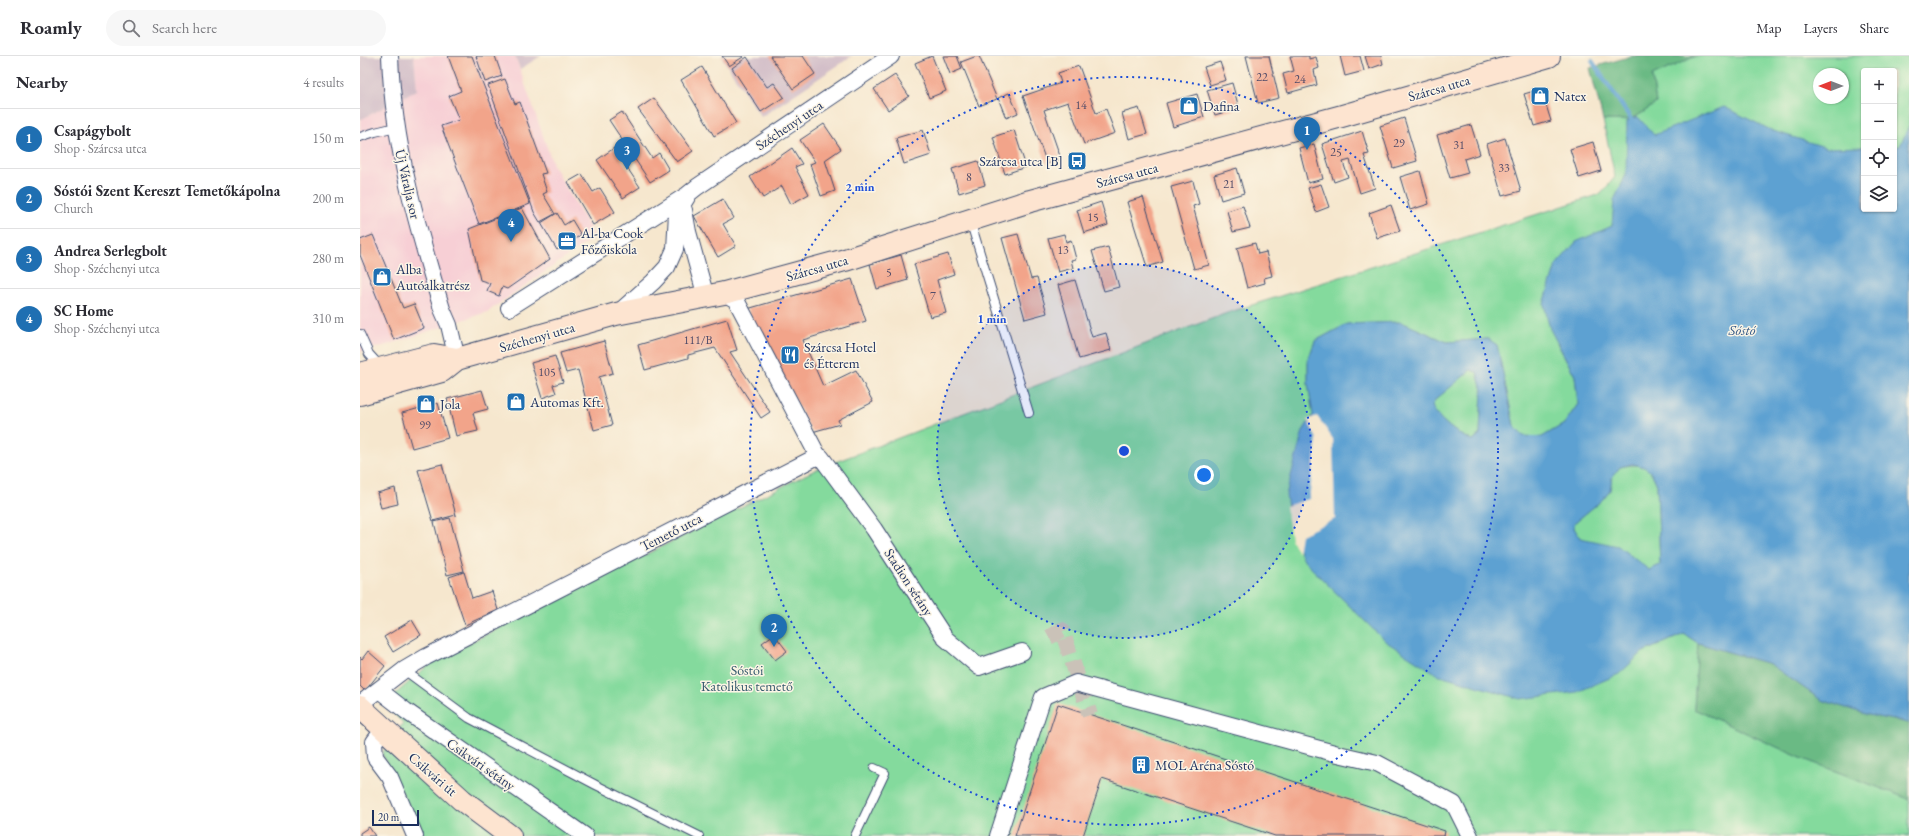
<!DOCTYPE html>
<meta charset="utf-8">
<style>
:root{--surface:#fff;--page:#f7f7f7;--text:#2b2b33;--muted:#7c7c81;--line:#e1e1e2;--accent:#1f6fb2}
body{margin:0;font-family:"EB Garamond",serif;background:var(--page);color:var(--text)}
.controls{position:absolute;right:12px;top:12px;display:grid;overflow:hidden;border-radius:4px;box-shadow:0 1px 3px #0004}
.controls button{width:36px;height:36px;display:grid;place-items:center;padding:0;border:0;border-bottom:1px solid var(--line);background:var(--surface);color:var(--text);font:20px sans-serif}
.compass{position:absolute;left:1453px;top:12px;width:36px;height:36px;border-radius:50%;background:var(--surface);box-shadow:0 1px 3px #0004;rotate:270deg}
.scale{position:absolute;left:12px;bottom:10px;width:47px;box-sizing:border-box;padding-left:4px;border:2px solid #1b2f5e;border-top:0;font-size:11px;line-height:14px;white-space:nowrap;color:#1b2f5e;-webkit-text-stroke:3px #fcf5e5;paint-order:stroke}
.you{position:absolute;left:844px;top:419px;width:14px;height:14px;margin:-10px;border:3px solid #fff;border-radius:50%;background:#1a73e8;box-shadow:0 0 0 6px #1a73e833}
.badge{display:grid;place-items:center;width:26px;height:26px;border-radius:50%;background:var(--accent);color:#fff;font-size:13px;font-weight:700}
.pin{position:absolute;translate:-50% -33px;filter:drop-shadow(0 1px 2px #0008)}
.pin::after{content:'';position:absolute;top:21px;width:14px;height:12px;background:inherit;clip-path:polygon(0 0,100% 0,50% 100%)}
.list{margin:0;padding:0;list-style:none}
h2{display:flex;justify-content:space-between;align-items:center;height:52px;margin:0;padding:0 16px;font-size:17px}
h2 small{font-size:13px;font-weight:400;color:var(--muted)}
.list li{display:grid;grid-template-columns:26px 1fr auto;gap:12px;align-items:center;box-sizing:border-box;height:60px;padding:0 16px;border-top:1px solid var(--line)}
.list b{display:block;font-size:15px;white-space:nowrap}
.list p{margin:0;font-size:13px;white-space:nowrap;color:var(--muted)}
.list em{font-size:13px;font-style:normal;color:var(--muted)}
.icon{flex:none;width:22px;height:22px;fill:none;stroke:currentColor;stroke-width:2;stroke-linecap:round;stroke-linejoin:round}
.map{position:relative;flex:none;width:1549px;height:780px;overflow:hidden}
header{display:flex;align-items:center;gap:24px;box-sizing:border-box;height:56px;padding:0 20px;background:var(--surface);border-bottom:1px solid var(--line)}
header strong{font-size:19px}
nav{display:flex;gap:22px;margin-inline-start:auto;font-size:14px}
.search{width:280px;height:36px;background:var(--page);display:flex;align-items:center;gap:10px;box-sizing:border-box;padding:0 14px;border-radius:22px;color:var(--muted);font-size:15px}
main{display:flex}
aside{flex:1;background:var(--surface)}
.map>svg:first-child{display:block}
.built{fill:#f7cfd5}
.industrial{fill:#d2bdc8}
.green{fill:#84da9d;stroke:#50847e;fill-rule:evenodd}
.forest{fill:#6bba84;stroke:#437471}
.water{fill:#5da1d2;stroke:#3c6898;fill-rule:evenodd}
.pier{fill:#f6e7ce}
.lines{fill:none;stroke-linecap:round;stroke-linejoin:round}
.stream{stroke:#5da1d2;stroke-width:4.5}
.building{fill:#f2a48a}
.street-tunnel{stroke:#cac2b8;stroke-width:16;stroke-dasharray:16 8;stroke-linecap:butt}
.lane-casing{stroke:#3c4b6f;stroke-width:10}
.street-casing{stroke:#3c4b6f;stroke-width:18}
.secondary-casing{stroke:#3c4b6f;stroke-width:24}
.lane{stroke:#fff;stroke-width:8}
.street{stroke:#fff;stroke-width:16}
.secondary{stroke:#fde4d0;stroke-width:22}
.ring{fill:none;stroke:#1d4ed8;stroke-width:2;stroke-dasharray:2 4}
.labels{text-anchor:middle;stroke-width:3;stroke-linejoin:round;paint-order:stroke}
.number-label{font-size:12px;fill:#514c69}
.street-label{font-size:14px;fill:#1b2f5e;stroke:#fcf5e5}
.poi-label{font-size:14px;fill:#1b2f5e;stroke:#fcf5e5;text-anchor:start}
.park-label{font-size:14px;fill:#355a6e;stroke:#fcf5e5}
.water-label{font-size:15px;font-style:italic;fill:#325787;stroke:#fcf5e5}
.centre{fill:#1d4ed8;stroke:#fcf5e5;stroke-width:2}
.ring-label{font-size:12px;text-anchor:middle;font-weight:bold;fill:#1d4ed8;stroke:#fcf5e5;stroke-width:3;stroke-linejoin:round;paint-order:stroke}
</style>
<header>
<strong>Roamly</strong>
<div class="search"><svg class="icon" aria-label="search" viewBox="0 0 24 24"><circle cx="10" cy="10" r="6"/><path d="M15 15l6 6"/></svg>Search here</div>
<nav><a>Map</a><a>Layers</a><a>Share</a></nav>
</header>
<main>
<aside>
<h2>Nearby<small>4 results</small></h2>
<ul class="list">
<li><span class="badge">1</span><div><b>Csapágybolt</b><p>Shop · Szárcsa utca</p></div><em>150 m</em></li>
<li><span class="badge">2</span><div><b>Sóstói Szent Kereszt Temetőkápolna</b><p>Church</p></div><em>200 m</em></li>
<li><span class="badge">3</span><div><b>Andrea Serlegbolt</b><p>Shop · Széchenyi utca</p></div><em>280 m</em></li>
<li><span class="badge">4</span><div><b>SC Home</b><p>Shop · Széchenyi utca</p></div><em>310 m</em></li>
</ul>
</aside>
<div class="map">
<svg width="1549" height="780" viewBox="0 0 1549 780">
<rect width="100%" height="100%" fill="#fcf5e5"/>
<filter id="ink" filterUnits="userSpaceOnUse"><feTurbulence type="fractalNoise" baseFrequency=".025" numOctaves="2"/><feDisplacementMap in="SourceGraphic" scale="8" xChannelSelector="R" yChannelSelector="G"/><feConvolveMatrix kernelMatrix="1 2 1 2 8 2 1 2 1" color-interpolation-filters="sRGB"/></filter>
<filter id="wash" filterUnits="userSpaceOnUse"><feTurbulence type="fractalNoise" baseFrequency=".012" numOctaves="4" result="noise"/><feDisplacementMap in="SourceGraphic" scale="16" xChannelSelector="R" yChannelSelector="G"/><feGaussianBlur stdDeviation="0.9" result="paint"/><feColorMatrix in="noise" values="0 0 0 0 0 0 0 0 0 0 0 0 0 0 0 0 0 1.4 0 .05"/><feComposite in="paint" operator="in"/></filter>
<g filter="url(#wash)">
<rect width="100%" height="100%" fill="#f6e7ce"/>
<!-- built -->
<path class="built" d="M54 0H155L194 111 235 181 127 256 27 289 0 296V64L57 34Z"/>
<!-- industrial -->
<g class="industrial">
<path d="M0 0H54L57 34 0 64Z"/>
<path d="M155 0H181L160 13Z"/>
<path d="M361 0H492L401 61Z"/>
</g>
<!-- green -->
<g class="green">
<path d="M1336 0H1549V70L1540 91H1534V15H1504V91H1501L1350 465 1197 287 1215 320 1218 348 1204 368 1182 381H1163L1154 370 1137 289 1128 283 1087 286 1041 266 987 268 955 285 948 304V328L953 359 943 375 1191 451 1220 482 1214 472V467L1242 444 1250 434 1252 421 1260 411C1280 407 1289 408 1297 429L1300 509 1289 514 1283 596 1324 578 1338 587 1334 653 1441 702 1549 743V780H64L22 698 43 667 24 648 73 605 457 413 867 257 1241 138 1255 121 1243 64C1271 65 1273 64 1296 47L1292 20ZM1459 18H1483V42H1459Z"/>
<path d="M1110 314 1117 316 1122 334 1120 378 1113 384C1101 382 1076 362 1072 350L1075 344Z"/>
</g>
<!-- forest -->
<g class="forest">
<path d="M1272 0H1336L1292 20 1296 47C1273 64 1271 65 1243 64L1230 12Z"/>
<path d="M1338 587 1410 608 1461 644 1509 659 1549 667V743L1441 702 1334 653Z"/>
</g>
<!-- water -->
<path class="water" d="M1364 51 1413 75 1468 92 1504 91V153H1534V91L1540 90 1549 70V667L1509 659 1461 644 1410 608 1338 587 1324 578 1283 596 1259 618 1217 636 1160 643 1077 618 1025 585 946 507 933 483 926 439 943 375 953 359 948 328V304L955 285 987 268 1041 266 1087 286 1128 283 1137 289 1154 370 1163 380 1182 381 1204 368 1218 348 1215 320 1190 273 1184 248 1196 209 1216 186 1252 170 1254 144 1266 119 1267 65 1278 61 1294 79ZM1111 314 1117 316 1122 334 1120 378 1113 384C1101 382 1076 362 1072 350L1075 344ZM1272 408C1287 410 1292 415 1297 429L1300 509 1289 514 1258 490 1220 482 1214 472V467L1242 444 1250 434 1252 421 1260 411Z"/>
<!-- pier -->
<path class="pier" d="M957 360 973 383 975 463 941 479 938 497 931 483 926 450 949 443 957 383 947 364Z"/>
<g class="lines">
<!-- stream -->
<path class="stream" d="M1232 5 1271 63"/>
</g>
<g id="blocks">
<!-- building -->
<g class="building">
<path d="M88 0H112L170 148 119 168 81 70 99 64 89 40 101 35Z"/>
<path d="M116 0H135L142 20 125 26Z"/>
<path d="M362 0H383V1L369 10Z"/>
<path d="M410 0H443L455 18 433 33Z"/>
<path d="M572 0 586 35 569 42 555 7Z"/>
<path d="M583 0H597L602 13 590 18Z"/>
<path d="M617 0H619L637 43 619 50 601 6Z"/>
<path d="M886 0H909L919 42 898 47Z"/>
<path d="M930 0H949V3L956 1 959 12 954 14 957 29 928 37 923 18 934 15Z"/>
<path d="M980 0H1000L1004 15 985 20Z"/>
<path d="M1005 0H1021L1023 8 1009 13Z"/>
<path d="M387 1 407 31 414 27 424 41 401 56 372 12Z"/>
<path d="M860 6 866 24 850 29 844 11Z"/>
<path d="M719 10 736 57 746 53 755 77 724 88 708 46 684 54 701 103 687 108 663 40 701 27 698 17Z"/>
<path d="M342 11 376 67 354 80 321 24Z"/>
<path d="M535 19 549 40 528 54 514 33Z"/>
<path d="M145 23 155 48 160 46 186 117 181 118 187 136 183 138 195 158 180 166 174 156 128 29Z"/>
<path d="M872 27 879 52 855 59 847 34Z"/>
<path d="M1181 33 1191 65 1174 70 1164 38Z"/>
<path d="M649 37 658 57 646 62 638 42Z"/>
<path d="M837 38 844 61 813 71 806 47Z"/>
<path d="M294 42 333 95 317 106 278 53Z"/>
<path d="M779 52 787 78 769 83 762 57Z"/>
<path d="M262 56 292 102 299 97 309 114 290 126 249 64Z"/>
<path d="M1044 62 1057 105 1033 112 1020 70Z"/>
<path d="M464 68 481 93 465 104 475 135 461 140 450 108 455 106 440 84Z"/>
<path d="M1111 69 1120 98 1104 103 1108 117 1090 122 1077 79Z"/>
<path d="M563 74 571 99 544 108 536 82Z"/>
<path d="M654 74 666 111 645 118 633 81Z"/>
<path d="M1002 75 1009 98 1004 99 1015 132 1000 137 990 104 983 106 988 121 974 126 962 88Z"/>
<path d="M1145 82 1161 135 1142 140 1127 88Z"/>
<path d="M1233 86 1241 115 1219 122 1210 93Z"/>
<path d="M954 88 963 123 948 127 939 92Z"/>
<path d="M254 92 280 131 263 142 237 104Z"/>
<path d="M432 92 442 108 435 111 449 138 431 148 422 130 403 142 390 121Z"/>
<path d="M618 105 625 129 599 137 592 113Z"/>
<path d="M877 112 884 137 861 144 854 119Z"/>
<path d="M1060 115 1069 148 1050 154 1040 121Z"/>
<path d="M222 118 233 136 240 132 255 156 233 169 208 126Z"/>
<path d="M833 125 839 148 833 150 849 209 834 213 811 131Z"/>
<path d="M961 128 969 151 956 156 948 132Z"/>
<path d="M783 141 803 206 787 211 767 146Z"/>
<path d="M363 143 374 162 363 168 376 190 358 201 334 160Z"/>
<path d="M741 146 748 169 724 177 717 154Z"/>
<path d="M1031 149 1040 175 1017 182 1009 157Z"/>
<path d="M883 150 890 172 873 176 867 155Z"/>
<path d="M162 152 190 203 147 233 142 231 139 240 127 235 130 227 120 224 109 173Z"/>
<path d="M197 157 204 169 212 164 221 179 197 194 181 167Z"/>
<path d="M658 178 671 223 677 222 687 257 665 263 642 182Z"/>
<path d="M704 178 706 186 711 184 716 203 711 204 713 212 698 216 688 182Z"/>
<path d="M13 179 43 252 54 248 64 272 34 284 0 199V184Z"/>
<path d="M895 187 898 198 906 196 912 220 904 222 905 227 887 232 877 192Z"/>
<path d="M748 191 759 231 744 235 732 195Z"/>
<path d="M588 198 594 218 577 224 586 257 570 261 554 208Z"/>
<path d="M541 199 548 224 517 233 510 208Z"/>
<path d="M492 223 506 265 443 284 463 330 496 314 513 346 478 364 480 368 452 376 387 253Z"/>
<path d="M715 224 732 281 746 277 751 294 719 303 698 229Z"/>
<path d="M367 263 377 294 370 296 410 356 401 362 355 292 328 299V302L285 314 278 289Z"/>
<path d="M244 285 253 317 239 321 252 369 234 374 218 314 206 317 200 297Z"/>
<path d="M195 300 203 326 193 329 196 337 182 342 171 307Z"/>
<path d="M122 334 128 353 113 357 118 375 96 380 87 343Z"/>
<path d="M78 347 88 382 52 392 42 357Z"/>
<path d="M82 408 96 459 73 465 58 414Z"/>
<path d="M35 432 38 448 21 452 17 437Z"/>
<path d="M90 462 104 515 87 519 74 466Z"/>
<path d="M104 516 112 542 132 535 138 554 105 569 89 521Z"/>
<path d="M52 564 61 579 33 596 24 581Z"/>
<path d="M414 578 427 595 415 604 402 587Z"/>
<path d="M8 595 25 610 5 635 0 630V601L2 603Z"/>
<path d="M698 648 1085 775 1084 780H915L742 723 723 780H655Z"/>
<path d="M9 771 15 780H0V777Z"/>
</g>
</g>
</g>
<g filter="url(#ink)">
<use href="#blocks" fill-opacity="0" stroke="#3c4b6f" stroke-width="1"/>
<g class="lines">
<!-- street-tunnel -->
<path class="street-tunnel" d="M689 581 702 574 730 659"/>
<defs>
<g id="lane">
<path d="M0 81 15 76 36 71"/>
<path d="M606 168 613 174 669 357"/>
<path d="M0 278 9 298 21 311"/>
<path d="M44 614 109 662 236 729 339 780"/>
<path d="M495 780 525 717 514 712"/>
</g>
<g id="street">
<path d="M30 0C33 88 57 170 82 253L89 269 97 303"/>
<path d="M324 154 328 176 346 241"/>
<path d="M149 252 327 139 337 131 531 0"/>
<path d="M257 258 293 226 307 211 315 193 317 157 327 141"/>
<path d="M458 400 461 401 514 473 585 582 619 611 662 596"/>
<path d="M19 634 46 655 225 780"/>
<path d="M0 648 44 614 66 601 458 400 376 244 364 237"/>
<path d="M23 674 14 686 15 701 30 721 55 780"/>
<path d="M638 780 683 641 716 627 978 698 1017 707 1094 748 1110 780"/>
</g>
<g id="secondary">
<path d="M0 318 74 299 97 303"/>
<path d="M0 338 82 315 97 303 256 258 364 237 485 204 670 145 982 60 1189 0"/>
<path d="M0 651 102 744 150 780"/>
</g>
</defs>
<!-- lane casing -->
<use href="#lane" class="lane-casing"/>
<!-- street casing -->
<use href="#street" class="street-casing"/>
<!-- secondary casing -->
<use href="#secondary" class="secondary-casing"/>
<!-- lane -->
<use href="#lane" class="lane"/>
<!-- street -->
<use href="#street" class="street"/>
<!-- secondary -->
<use href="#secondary" class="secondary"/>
</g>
</g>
<!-- distance rings -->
<circle cx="764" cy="395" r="187" fill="#1d4ed8" fill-opacity=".12"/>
<g class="ring">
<circle cx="764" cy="395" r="187"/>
<circle cx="764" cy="395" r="374"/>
</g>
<!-- icons -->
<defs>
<symbol id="shop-square" viewBox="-11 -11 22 22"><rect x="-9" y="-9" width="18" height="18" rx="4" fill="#1f6fb2" stroke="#fcf5e5"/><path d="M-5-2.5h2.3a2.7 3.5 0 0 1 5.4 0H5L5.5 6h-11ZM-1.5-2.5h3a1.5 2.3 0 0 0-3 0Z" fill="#fff"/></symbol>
<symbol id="bus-square" viewBox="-11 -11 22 22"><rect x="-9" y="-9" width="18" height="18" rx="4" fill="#1f6fb2" stroke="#fcf5e5"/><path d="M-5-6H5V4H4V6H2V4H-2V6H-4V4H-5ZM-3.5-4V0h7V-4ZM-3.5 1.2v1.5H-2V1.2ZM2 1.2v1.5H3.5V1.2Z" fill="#fff"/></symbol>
<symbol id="office-square" viewBox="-11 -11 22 22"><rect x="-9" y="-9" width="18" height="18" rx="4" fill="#1f6fb2" stroke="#fcf5e5"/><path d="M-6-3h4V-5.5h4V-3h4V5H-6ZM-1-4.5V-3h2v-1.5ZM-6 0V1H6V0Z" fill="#fff"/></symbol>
<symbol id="restaurant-square" viewBox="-11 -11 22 22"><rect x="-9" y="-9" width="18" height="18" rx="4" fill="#1f6fb2" stroke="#fcf5e5"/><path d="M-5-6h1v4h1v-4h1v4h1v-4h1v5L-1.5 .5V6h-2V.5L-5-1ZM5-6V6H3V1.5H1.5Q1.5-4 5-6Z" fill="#fff"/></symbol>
<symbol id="building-square" viewBox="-11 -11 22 22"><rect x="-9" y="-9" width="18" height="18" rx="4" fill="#1f6fb2" stroke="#fcf5e5"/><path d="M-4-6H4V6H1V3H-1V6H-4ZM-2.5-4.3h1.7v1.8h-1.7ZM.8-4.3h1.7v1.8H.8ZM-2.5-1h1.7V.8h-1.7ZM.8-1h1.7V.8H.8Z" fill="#fff"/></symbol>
</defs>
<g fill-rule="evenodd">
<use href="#shop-square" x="1169" y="29" width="22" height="22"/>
<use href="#shop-square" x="818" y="39" width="22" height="22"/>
<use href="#bus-square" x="706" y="94" width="22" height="22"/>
<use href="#office-square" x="196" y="174" width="22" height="22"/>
<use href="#shop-square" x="11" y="210" width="22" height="22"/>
<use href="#restaurant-square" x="419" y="288" width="22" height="22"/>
<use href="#shop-square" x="145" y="335" width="22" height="22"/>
<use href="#shop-square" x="55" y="337" width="22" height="22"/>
<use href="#building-square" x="770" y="698" width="22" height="22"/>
</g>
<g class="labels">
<!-- number labels -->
<g class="number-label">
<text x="902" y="25">22</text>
<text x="940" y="27">24</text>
<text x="721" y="53">14</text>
<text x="1039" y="91">29</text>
<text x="1099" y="93">31</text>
<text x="976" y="100">25</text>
<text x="1144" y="116">33</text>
<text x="609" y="125">8</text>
<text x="869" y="132">21</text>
<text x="733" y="165">15</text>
<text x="703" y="198">13</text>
<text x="529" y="220">5</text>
<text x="573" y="244">7</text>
<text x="338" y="288">111/B</text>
<text x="187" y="320">105</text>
<text x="65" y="373">99</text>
</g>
<!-- street labels -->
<g class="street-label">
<text transform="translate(1079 32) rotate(-16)" y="5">Szárcsa utca</text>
<text transform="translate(429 69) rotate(-34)" y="5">Széchenyi utca</text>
<text transform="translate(767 119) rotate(-15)" y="5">Szárcsa utca</text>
<text transform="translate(48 128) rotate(77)" y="5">Új Váralja sor</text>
<text transform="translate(457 212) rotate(-16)" y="5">Szárcsa utca</text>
<text transform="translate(177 281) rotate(-16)" y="5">Széchenyi utca</text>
<text transform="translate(311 476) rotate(-27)" y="5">Temető utca</text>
<text transform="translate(549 526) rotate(57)" y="5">Stadion sétány</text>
<text transform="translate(121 708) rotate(35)" y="5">Csikvári sétány</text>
<text transform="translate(73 718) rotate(41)" y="5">Csikvári út</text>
</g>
<!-- poi labels -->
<g class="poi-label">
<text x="1194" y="45">Natex</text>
<text x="843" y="55">Dafina</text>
<text x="703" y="110" text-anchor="end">Szárcsa utca [B]</text>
<text x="221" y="182">Al-ba Cook<tspan x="221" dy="16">Főzőiskola</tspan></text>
<text x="36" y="218">Alba<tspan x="36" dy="16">Autóalkatrész</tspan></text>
<text x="444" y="296">Szárcsa Hotel<tspan x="444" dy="16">és Étterem</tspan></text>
<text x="170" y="351">Automas Kft.</text>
<text x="80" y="353">Jola</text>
<text x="795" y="714">MOL Aréna Sóstó</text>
</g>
<!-- park labels -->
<g class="park-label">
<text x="387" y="619">Sóstói<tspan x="387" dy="16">Katolikus temető</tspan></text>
</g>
<!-- water labels -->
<g class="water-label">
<text x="1382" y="279">Sóstó</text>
</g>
</g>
<circle cx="764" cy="395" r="6" class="centre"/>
<g class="ring-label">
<text x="500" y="135">2 min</text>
<text x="632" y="267">1 min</text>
</g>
</svg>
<div class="controls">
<button>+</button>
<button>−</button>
<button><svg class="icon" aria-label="locate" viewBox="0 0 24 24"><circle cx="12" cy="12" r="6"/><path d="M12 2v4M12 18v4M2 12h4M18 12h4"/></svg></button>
<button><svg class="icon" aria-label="layers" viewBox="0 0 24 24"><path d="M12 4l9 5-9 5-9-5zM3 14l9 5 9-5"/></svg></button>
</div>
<svg class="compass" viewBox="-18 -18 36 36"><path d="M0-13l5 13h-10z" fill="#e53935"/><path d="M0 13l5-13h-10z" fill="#7c7c81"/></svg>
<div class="scale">20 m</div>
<div class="you"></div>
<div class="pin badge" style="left:947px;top:94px">1</div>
<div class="pin badge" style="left:414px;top:591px">2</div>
<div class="pin badge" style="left:267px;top:114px">3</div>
<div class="pin badge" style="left:151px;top:186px">4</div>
</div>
</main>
